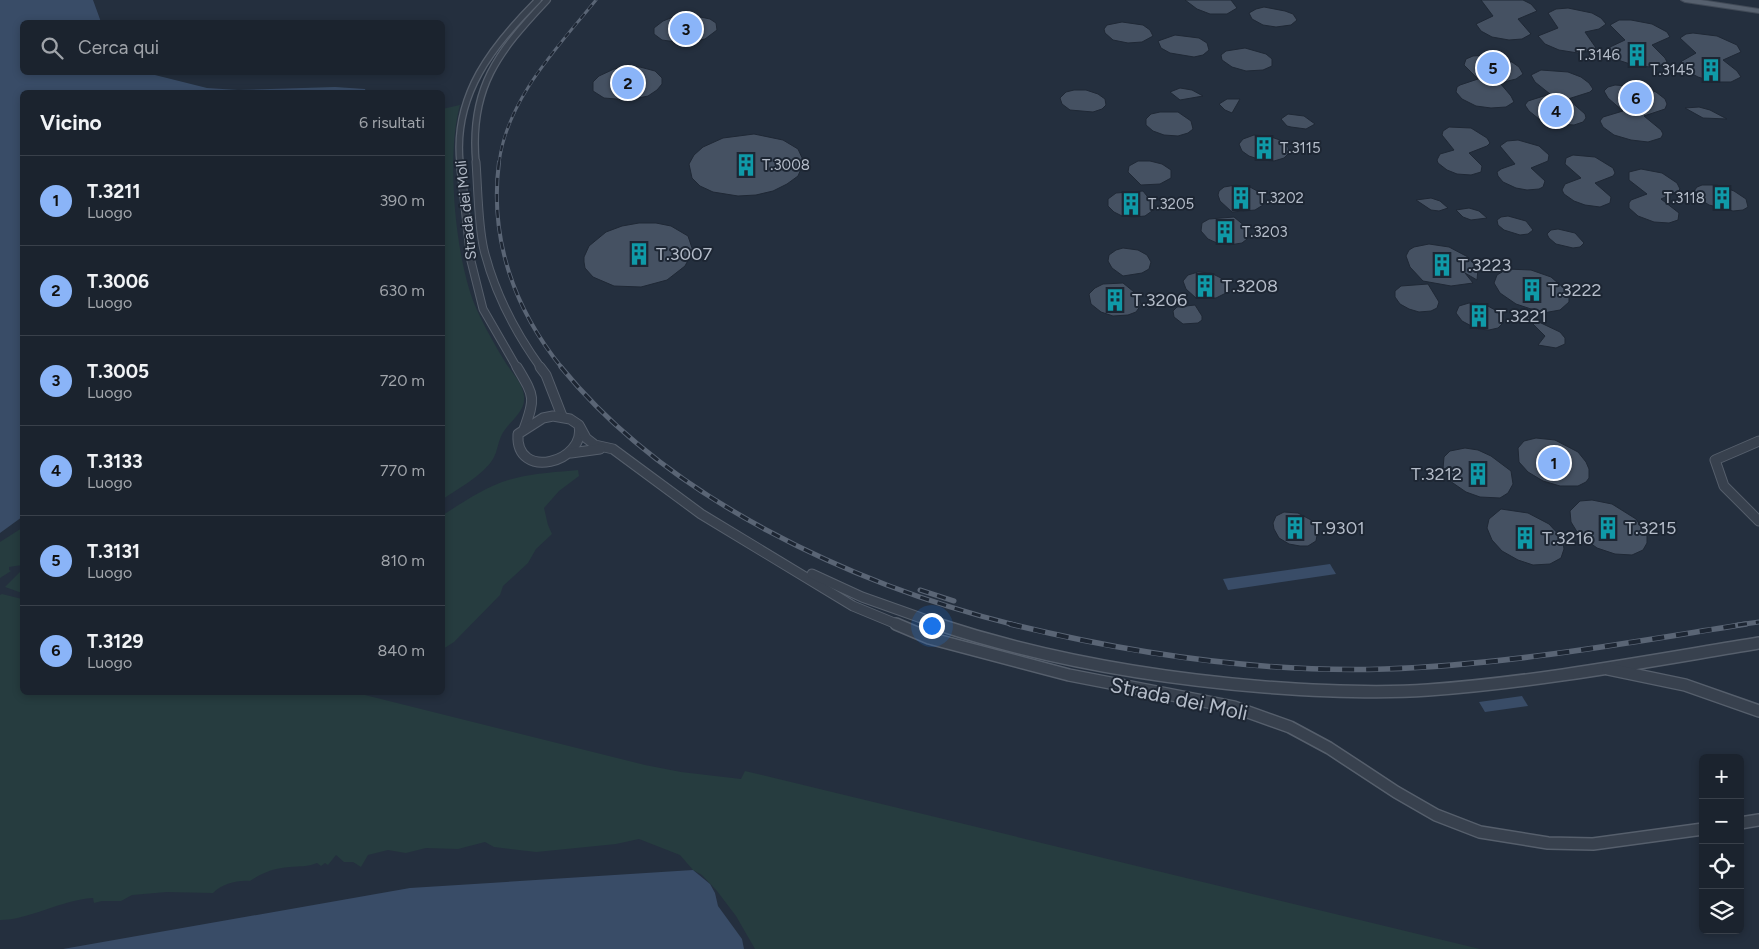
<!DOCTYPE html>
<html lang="it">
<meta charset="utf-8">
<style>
:root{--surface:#1b232e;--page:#282f3a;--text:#f1f3f6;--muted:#a0a4aa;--line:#39404a;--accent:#8ab4f8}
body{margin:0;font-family:Figtree,sans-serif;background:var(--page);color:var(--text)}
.controls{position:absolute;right:15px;bottom:15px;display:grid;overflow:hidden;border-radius:8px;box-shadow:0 2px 8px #0003}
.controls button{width:45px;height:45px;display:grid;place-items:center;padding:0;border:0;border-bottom:1px solid var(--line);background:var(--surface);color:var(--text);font:25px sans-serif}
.you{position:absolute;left:931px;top:625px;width:18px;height:18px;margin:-12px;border:4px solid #fff;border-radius:50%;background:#1a73e8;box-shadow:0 0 0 8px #1a73e833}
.badge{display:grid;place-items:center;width:32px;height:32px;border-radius:50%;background:var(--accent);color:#111;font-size:16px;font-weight:700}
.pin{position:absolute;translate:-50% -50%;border:2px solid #fff;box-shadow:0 1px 5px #0006}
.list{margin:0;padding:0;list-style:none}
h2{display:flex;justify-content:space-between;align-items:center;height:65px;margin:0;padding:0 20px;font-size:21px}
h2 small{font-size:16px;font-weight:400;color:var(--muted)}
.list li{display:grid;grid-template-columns:32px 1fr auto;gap:15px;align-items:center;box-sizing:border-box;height:90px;padding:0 20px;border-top:1px solid var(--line)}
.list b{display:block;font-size:19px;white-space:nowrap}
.list p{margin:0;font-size:16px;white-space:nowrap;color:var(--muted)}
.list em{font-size:16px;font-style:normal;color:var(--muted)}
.icon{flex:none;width:28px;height:28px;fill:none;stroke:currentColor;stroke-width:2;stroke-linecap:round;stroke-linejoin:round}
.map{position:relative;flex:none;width:1759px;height:949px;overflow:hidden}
.search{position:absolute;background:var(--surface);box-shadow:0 2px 8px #0003;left:20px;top:20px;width:425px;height:55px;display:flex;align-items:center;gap:12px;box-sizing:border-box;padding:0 18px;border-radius:8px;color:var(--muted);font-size:19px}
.panel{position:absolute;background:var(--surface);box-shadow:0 2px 8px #0003;left:20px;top:90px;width:425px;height:605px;border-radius:8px}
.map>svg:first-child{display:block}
.green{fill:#263c3f}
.water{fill:#394c67}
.building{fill:#455162;stroke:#1f2835}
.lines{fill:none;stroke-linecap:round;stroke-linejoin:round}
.street-far3-casing{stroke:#565f6c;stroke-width:8}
.street-far2-casing{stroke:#565f6c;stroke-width:9}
.street-far1-casing{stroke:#565f6c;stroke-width:11}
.street-casing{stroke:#565f6c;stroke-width:14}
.primary-casing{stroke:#414a57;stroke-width:2}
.street-far3{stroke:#38414e;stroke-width:5.5}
.street-far2{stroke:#38414e;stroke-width:7}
.street-far1{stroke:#38414e;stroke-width:9}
.street{stroke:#38414e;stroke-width:11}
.primary{fill:#56606e;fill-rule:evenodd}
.rail-far3-casing{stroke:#5a6575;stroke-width:3}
.rail-far2-casing{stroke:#5a6575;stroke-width:4}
.rail-far1-casing{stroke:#5a6575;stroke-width:5}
.rail-casing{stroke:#5a6575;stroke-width:5.5}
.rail-far3{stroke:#1d2633;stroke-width:2;stroke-dasharray:6;stroke-linecap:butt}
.rail-far2{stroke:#1d2633;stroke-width:2.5;stroke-dasharray:8;stroke-linecap:butt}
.rail-far1{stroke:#1d2633;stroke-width:3;stroke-dasharray:9;stroke-linecap:butt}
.rail{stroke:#1d2633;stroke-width:4;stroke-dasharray:12;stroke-linecap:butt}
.labels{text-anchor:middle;stroke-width:4;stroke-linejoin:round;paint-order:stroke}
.far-poi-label{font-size:15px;fill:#b4bcc9;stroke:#1d2633;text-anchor:start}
.far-street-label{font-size:15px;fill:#b4bcc9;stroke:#1d2633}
.poi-label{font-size:18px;fill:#b4bcc9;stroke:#1d2633;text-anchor:start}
.near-street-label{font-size:21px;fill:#b4bcc9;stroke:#1d2633}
</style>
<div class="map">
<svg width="1759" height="949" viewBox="0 0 1759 949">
<rect width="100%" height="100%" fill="#242f3e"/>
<!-- green -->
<g class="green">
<path d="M460 105C446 154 455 255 474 303 482 322 493 342 504 360 510 371 523 383 524 396 526 411 511 420 504 431 498 439 498 451 493 459 482 476 459 488 443 499L442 109Z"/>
<path d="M578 470 579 476 559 491 544 508 548 525 552 534 536 549 528 563 503 586 500 595 454 642 443 649V515C465 501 489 484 516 478 535 473 558 472 578 470Z"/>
<path d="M22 528V565L9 567V570L11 571 0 578V542Z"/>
<path d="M22 570V593L5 587Z"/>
<path d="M2 594 22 599V692L357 693 645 765 681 772 741 779 745 771 1480 949H755L736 916 717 891 702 875 693 870 680 855 639 839 616 844 536 852 494 847 485 842 458 849 426 848 406 853 388 850 368 855 361 867 353 862H344L336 855 328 865 325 863 321 866 317 863C307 867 300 866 290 867 274 868 262 873 250 881 237 880 222 884 213 893L167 892 132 895 121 901H102L94 903 93 898C61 900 29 920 0 920V595Z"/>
</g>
<!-- water -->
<g class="water">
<path d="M0 0H93L101 22H22V72L147 73 207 88 238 90 335 87 365 89 366 92H22V517L0 533Z"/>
<path d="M1330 564 1336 574 1228 590 1223 579Z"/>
<path d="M1522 696 1528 706 1485 712 1479 702Z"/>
<path d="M693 870 710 884 715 893 718 906 742 939 744 949H63L410 888Z"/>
</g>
<!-- building -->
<g class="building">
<path d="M1185 0H1231L1237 8 1227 14H1210L1197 9Z"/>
<path d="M1481 0H1523L1531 4 1537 11 1518 19 1531 34 1522 39 1509 40 1492 37 1481 31 1476 24 1493 16Z"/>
<path d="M1264 7 1285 11 1293 14 1297 20 1291 25 1276 27 1263 25 1252 19 1249 13 1256 9Z"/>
<path d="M1568 8 1592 13 1601 18 1606 24 1599 29 1585 32 1596 48 1592 51 1578 53 1559 50 1545 44 1538 36 1558 28 1548 13 1556 9Z"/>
<path d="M691 15 710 19 716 23 717 30 705 39 683 43 662 40 654 34V28L663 21 673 17Z"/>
<path d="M1631 20 1652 24 1667 32 1670 37 1652 45 1665 58 1667 62 1663 65 1650 67 1633 65 1618 60 1610 53 1608 50 1610 47 1625 40 1610 25 1619 20Z"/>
<path d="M1122 22 1143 25 1150 30 1153 36 1142 42 1128 43 1113 40 1105 33 1104 29 1107 25Z"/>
<path d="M1693 33 1717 36 1737 45 1741 52 1723 60 1737 71 1741 77 1731 82H1714L1698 77 1683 69 1680 63 1682 61 1696 53 1680 38 1686 34Z"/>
<path d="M1175 35 1199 38 1207 43 1209 50 1203 55 1194 57 1170 53 1161 48 1158 41Z"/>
<path d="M1245 48 1266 54 1272 59V66L1263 70 1246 71 1232 67 1222 60 1221 55 1226 51Z"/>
<path d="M1487 55 1512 62 1519 67 1523 74 1516 79 1500 83 1511 96 1514 102 1506 107 1491 108 1476 106 1462 99 1456 92 1457 87 1460 85 1478 79 1464 65 1466 59 1473 56Z"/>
<path d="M627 67H640L655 71 662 78V84L657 90 648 96 629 100 604 98 593 91V82L599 76 614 69Z"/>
<path d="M1541 70 1568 72 1581 77 1589 83 1593 89 1590 92 1568 99 1585 114 1586 118 1583 122 1574 125 1558 124 1539 119 1529 111 1525 105 1528 101 1550 94 1535 82 1531 75Z"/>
<path d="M1615 85 1642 87 1656 92 1665 99 1667 104 1665 109 1644 116 1661 130 1663 134 1661 138 1648 142 1631 140 1614 135 1603 127 1600 121 1603 117 1623 111 1608 98 1604 91 1608 87Z"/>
<path d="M1180 88 1192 90 1203 96 1180 100 1170 92Z"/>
<path d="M1074 90H1086L1098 94 1105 99 1106 105 1102 109 1093 112 1070 110 1062 104 1060 98 1066 92Z"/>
<path d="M1227 99H1240L1232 113 1225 110 1219 104Z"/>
<path d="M1699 107 1710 110 1727 119 1703 118 1685 108Z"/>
<path d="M1160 112H1178L1191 121 1193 129 1188 133 1178 136 1164 135 1153 131 1146 125V119L1151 114Z"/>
<path d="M1288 114 1304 116 1315 124 1306 129 1291 127 1287 126 1281 119Z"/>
<path d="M1449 127 1471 128 1487 138 1490 143 1487 146 1469 153 1482 166 1481 172 1471 175 1457 174 1447 170 1438 163 1437 160 1440 154 1454 150 1442 135 1443 131Z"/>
<path d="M754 134 783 140 798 149 804 162 798 176 787 184 773 191 756 195 738 196 713 192 700 186 692 178 689 164 694 155 703 147 723 138Z"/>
<path d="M1254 135 1268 136 1280 140 1288 147 1289 153 1284 158 1274 161 1261 160 1249 156 1242 151 1239 144 1243 139Z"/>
<path d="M1518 140 1539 146 1549 155 1548 161 1531 168 1545 181 1543 187 1539 189 1527 190 1516 188 1503 182 1498 176 1497 172 1501 169 1515 164 1500 146 1507 141Z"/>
<path d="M1573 155 1595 157 1613 168 1615 173 1613 176 1595 183 1611 197 1610 203 1600 207 1585 205 1574 201 1564 194 1562 190 1565 184 1581 178 1565 164 1566 158Z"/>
<path d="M1138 161H1150L1162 164 1171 170V178L1160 184 1141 185 1128 172 1129 166Z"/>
<path d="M1641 169 1662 173 1677 183 1680 189 1678 191 1661 199 1679 213 1678 220 1669 223 1654 222 1638 216 1629 208V203L1631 200 1647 194 1629 180V172Z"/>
<path d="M1236 185 1250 187 1259 192 1265 199 1263 205 1255 210 1232 212 1220 201 1218 195 1219 191 1224 187Z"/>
<path d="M1702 185H1717L1734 191 1746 199 1748 207 1743 210 1733 211 1709 205 1698 198 1694 191 1697 187Z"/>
<path d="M1143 191 1154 205 1152 211 1145 216 1134 217 1122 216 1114 212 1108 206V199L1116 193Z"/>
<path d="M1431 198 1440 201 1448 208 1439 211 1431 210 1416 200Z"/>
<path d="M1469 208 1479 211 1487 218 1471 220 1463 217 1456 210Z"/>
<path d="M1508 216 1526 221 1533 230 1528 234 1520 235 1504 230 1498 225 1497 220 1501 217Z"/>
<path d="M1234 217 1246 227 1249 233 1247 239 1242 243 1229 245 1217 243 1208 239 1201 231 1202 223 1209 219Z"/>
<path d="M639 223H656L671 226 688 236 693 251 685 266 667 280 641 287 614 286 593 277 585 268 584 262V257L589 246 606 232 622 226Z"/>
<path d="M1558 229 1575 233 1584 243 1580 247 1573 248 1556 244 1549 238 1547 234 1551 230Z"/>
<path d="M1429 244 1449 247 1468 257 1478 269 1477 280 1465 273 1473 283 1451 286 1423 281 1410 267 1406 256 1409 250 1414 247Z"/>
<path d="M1123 248 1138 250 1147 255 1151 262 1149 269 1142 273 1123 276 1112 268 1108 261 1109 255 1116 250Z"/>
<path d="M1507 269 1531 270 1551 277 1566 290 1569 295V302L1560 310 1543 313 1516 304 1500 293 1494 283 1497 275Z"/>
<path d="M1198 272 1211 273 1221 278 1227 285 1226 293 1216 298H1196L1186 289 1183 281 1188 275Z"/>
<path d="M1123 283 1139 296 1141 305 1136 312 1128 315 1113 316 1101 312 1091 304 1089 294 1095 288 1103 284Z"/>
<path d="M1428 284 1439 302 1437 308 1431 311 1419 312 1409 309 1400 304 1395 297V291L1401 286Z"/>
<path d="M1469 303H1478L1477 329 1462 321 1456 313 1459 306Z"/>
<path d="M1195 305 1202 316V320L1198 323 1183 324 1174 317 1173 311 1177 307Z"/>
<path d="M1486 305 1497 311 1501 317 1502 324 1498 328 1489 330 1478 329Z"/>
<path d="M1524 315 1560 332 1565 338V344L1556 348 1538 345 1545 336Z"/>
<path d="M1536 438 1555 440 1578 452 1586 462 1589 469V478L1586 482 1578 486H1560L1543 481 1528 472 1519 462 1518 448 1524 441Z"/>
<path d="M1465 448 1478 450 1491 456 1511 471 1513 484 1508 493 1500 498 1480 497 1466 492 1450 481 1443 469 1444 457 1450 451Z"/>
<path d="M1592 500 1612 504 1636 519 1647 536V543L1643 550 1632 555 1615 554 1597 548 1579 535 1571 522 1570 511 1580 501Z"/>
<path d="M1501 509 1528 513 1549 524 1561 537 1563 543 1564 549 1561 558 1550 564 1533 565 1518 560 1502 551 1492 540 1487 528 1489 519Z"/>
<path d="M1284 512 1298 513 1311 520 1318 530 1316 541 1308 546H1300L1289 544 1279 538 1274 529 1273 523 1276 516Z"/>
</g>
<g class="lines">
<defs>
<g id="street-far3">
<path d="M460 163C453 95 492 46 538 0"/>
<path d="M476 163C469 88 498 52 547 0"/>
</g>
<g id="street-far2">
<path d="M460 162 471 261 483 309 517 368"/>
<path d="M476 162C478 188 478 225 484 250 495 294 515 332 541 368"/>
</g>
<g id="street-far1">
<path d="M517 367C534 396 536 397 524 429"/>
<path d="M540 367 546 375 562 416"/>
<path d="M553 416 570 419 579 425C587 462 515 482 518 434L543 418Z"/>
<path d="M580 427 586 438 595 445 613 449 701 514 853 606 899 625"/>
<path d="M1759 441 1715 460 1724 486 1759 521"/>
<path d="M571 453 600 449"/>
<path d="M812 574 862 597 941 625"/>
</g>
<g id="street">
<path d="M896 624 929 638 1069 675 1234 707 1290 727 1329 748 1396 792 1436 815 1480 832 1548 843 1593 844 1703 829"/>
<path d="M937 624C1043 659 1154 678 1265 687 1319 691 1374 694 1428 690 1539 682 1649 661 1759 643"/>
<path d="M1608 669 1685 685 1759 711"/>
<path d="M1740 823 1759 820"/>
</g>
<path id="primary" d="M1681 0H1701L1759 9V13L1685 2Z"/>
</defs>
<!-- street-far3 casing -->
<use href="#street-far3" class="street-far3-casing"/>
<!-- street-far2 casing -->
<use href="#street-far2" class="street-far2-casing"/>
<!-- street-far1 casing -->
<use href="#street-far1" class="street-far1-casing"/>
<!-- street casing -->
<use href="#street" class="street-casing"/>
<!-- primary casing -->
<use href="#primary" class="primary-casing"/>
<!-- street-far3 -->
<use href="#street-far3" class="street-far3"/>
<!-- street-far2 -->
<use href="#street-far2" class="street-far2"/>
<!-- street-far1 -->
<use href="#street-far1" class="street-far1"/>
<!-- street -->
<use href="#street" class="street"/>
<!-- primary -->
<use href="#primary" class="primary"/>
<defs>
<path id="rail-far3" d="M499 163C507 99 557 48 596 0"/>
<path id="rail-far2" d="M499 162C489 238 514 309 562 368"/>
<g id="rail-far1">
<path d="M561 367C668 499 853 585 1015 625"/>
<path d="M920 590 954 601"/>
<path d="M1738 625 1759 622"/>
</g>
<path id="rail" d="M1010 624C1133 654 1259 673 1385 669 1506 665 1626 643 1746 624"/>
</defs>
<!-- rail-far3 casing -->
<use href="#rail-far3" class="rail-far3-casing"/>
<!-- rail-far2 casing -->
<use href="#rail-far2" class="rail-far2-casing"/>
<!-- rail-far1 casing -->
<use href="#rail-far1" class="rail-far1-casing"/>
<!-- rail casing -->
<use href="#rail" class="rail-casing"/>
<!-- rail-far3 -->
<use href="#rail-far3" class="rail-far3"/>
<!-- rail-far2 -->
<use href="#rail-far2" class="rail-far2"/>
<!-- rail-far1 -->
<use href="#rail-far1" class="rail-far1"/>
<!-- rail -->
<use href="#rail" class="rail"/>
</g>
<!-- icons -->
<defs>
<symbol id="building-bare" viewBox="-9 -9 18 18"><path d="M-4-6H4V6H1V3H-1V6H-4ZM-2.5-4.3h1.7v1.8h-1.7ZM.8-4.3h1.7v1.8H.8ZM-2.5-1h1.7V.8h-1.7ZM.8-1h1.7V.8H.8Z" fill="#0f9aa8" stroke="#1d2633" stroke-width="2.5" paint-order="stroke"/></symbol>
</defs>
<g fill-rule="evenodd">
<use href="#building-bare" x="1621" y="39" width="32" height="32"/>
<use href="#building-bare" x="1695" y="54" width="32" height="32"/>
<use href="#building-bare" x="1248" y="132" width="32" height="32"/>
<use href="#building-bare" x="730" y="149" width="32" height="32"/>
<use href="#building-bare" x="1225" y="182" width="32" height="32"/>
<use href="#building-bare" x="1706" y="182" width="32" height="32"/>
<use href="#building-bare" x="1115" y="188" width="32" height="32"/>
<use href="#building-bare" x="1209" y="216" width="32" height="32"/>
<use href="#building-bare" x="623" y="238" width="32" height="32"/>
<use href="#building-bare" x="1426" y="249" width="32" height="32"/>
<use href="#building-bare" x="1189" y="270" width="32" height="32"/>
<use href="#building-bare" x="1516" y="274" width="32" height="32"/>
<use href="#building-bare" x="1099" y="284" width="32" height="32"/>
<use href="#building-bare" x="1463" y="300" width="32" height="32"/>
<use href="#building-bare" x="1462" y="458" width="32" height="32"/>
<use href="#building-bare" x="1279" y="512" width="32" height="32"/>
<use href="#building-bare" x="1592" y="512" width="32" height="32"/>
<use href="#building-bare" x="1509" y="522" width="32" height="32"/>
</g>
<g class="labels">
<!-- far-poi labels -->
<g class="far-poi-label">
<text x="1620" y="60" text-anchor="end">T.3146</text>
<text x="1694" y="75" text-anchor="end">T.3145</text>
<text x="1280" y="153">T.3115</text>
<text x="762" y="170">T.3008</text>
<text x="1258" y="203">T.3202</text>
<text x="1705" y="203" text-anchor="end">T.3118</text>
<text x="1148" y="209">T.3205</text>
<text x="1242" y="237">T.3203</text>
</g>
<!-- far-street labels -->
<g class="far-street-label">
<text transform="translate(466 210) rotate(-96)" y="5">Strada dei Moli</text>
</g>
<!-- poi labels -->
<g class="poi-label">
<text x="656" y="260">T.3007</text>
<text x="1458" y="271">T.3223</text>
<text x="1222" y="292">T.3208</text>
<text x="1548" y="296">T.3222</text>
<text x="1132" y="306">T.3206</text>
<text x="1496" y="322">T.3221</text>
<text x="1462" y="480" text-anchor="end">T.3212</text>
<text x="1312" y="534">T.9301</text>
<text x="1625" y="534">T.3215</text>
<text x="1542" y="544">T.3216</text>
</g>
<!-- near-street labels -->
<g class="near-street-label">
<text transform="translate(1179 699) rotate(12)" y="7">Strada dei Moli</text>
</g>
</g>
</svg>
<div class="controls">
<button>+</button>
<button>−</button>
<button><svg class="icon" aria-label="locate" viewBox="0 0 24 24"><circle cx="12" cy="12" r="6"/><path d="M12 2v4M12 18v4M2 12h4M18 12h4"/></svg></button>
<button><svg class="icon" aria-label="layers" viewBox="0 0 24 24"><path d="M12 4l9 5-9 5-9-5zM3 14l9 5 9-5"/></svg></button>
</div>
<div class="you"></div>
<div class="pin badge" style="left:1554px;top:463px">1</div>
<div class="pin badge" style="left:628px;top:83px">2</div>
<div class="pin badge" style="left:686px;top:29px">3</div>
<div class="pin badge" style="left:1556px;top:111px">4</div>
<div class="pin badge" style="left:1493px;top:68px">5</div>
<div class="pin badge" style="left:1636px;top:98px">6</div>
<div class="search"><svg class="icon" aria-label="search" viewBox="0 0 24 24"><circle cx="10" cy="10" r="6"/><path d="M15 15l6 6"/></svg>Cerca qui</div>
<section class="panel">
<h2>Vicino<small>6 risultati</small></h2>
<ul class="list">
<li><span class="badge">1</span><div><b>T.3211</b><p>Luogo</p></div><em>390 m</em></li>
<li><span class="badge">2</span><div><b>T.3006</b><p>Luogo</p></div><em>630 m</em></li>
<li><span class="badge">3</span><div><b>T.3005</b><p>Luogo</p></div><em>720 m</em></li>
<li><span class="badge">4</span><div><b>T.3133</b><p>Luogo</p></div><em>770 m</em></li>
<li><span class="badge">5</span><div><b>T.3131</b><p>Luogo</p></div><em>810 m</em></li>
<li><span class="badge">6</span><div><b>T.3129</b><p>Luogo</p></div><em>840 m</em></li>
</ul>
</section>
</div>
